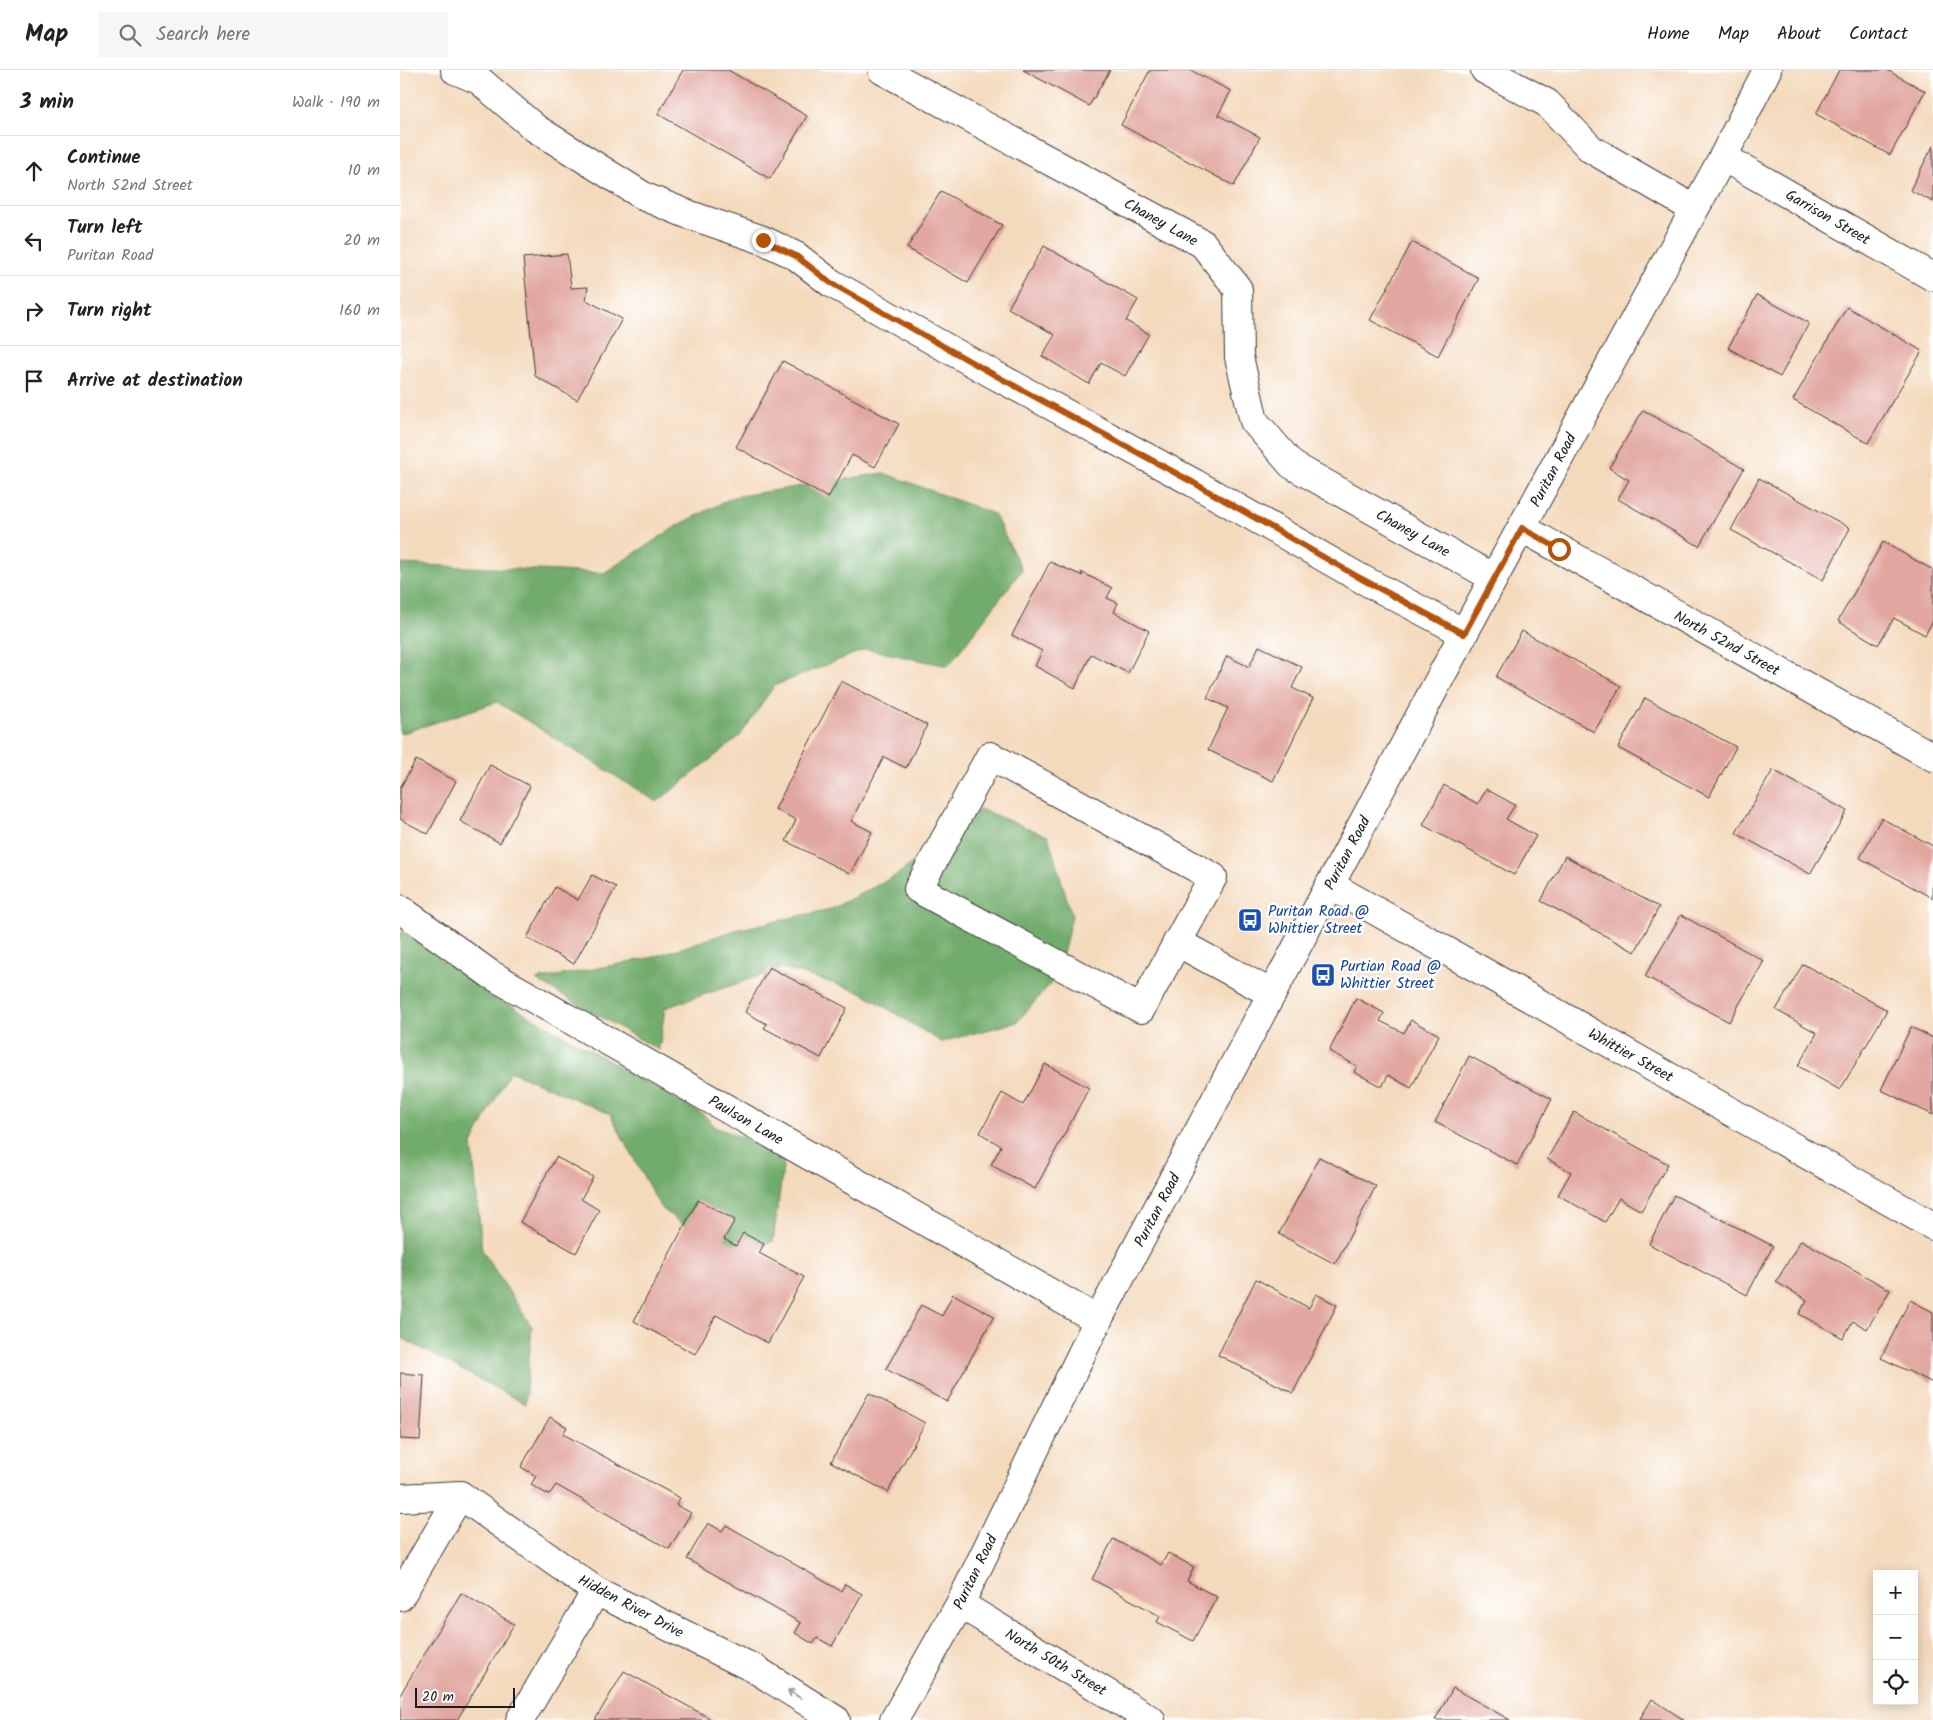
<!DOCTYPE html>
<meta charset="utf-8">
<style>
:root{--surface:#fff;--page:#f6f6f6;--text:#222;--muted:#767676;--line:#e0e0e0}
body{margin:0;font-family:Kalam,sans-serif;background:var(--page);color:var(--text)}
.controls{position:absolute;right:15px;bottom:15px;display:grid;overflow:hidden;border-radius:0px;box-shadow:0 2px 12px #0003}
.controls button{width:45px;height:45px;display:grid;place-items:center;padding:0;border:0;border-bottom:1px solid var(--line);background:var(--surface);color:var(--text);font:25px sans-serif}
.scale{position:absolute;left:15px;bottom:12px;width:100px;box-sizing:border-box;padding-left:5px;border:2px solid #1c1c1c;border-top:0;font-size:14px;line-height:18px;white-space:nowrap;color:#1c1c1c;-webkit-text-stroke:4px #fff;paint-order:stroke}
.stop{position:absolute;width:15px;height:15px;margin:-11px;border:4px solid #b45309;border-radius:50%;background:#fff}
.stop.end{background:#b45309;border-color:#fff;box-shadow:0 1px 5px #0008}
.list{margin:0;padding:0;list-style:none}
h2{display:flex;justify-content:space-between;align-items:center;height:65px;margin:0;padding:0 20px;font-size:21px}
h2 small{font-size:16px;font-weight:400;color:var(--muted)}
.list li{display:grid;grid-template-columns:32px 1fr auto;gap:15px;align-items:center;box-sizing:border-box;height:70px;padding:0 20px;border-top:1px solid var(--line)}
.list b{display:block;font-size:19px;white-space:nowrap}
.list p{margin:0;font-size:16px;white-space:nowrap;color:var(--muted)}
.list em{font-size:16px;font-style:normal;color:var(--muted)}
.icon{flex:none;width:28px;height:28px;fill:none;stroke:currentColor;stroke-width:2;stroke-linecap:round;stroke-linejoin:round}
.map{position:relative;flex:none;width:1533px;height:1650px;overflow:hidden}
header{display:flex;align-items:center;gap:30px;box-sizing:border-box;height:70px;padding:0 25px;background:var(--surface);border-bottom:1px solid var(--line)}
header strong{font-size:24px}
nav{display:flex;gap:28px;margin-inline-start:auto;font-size:18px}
.search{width:350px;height:45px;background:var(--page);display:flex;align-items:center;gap:12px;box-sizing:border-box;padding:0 18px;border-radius:0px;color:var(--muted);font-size:19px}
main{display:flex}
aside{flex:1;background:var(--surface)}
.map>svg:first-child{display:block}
.forest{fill:#72ac6c;stroke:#476444}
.building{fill:#e1a69f}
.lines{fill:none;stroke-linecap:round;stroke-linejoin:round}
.minor-casing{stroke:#3c3834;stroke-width:30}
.minor{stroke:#fff;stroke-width:28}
.oneway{stroke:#999}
.route{stroke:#b45309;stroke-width:6}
.labels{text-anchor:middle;stroke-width:4.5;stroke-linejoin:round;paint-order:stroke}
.street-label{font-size:15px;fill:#1c1c1c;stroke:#fff}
.transit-label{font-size:15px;fill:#164399;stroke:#fff;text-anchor:start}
</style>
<header>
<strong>Map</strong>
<div class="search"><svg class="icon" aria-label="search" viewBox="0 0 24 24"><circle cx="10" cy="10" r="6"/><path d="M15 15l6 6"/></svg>Search here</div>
<nav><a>Home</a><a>Map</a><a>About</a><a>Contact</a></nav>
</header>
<main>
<aside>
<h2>3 min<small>Walk · 190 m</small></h2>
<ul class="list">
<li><svg class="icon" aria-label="ahead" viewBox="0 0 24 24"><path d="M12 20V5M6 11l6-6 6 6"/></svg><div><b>Continue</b><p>North 52nd Street</p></div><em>10 m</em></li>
<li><svg class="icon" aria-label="left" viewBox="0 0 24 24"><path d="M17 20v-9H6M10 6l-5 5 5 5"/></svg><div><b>Turn left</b><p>Puritan Road</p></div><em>20 m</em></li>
<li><svg class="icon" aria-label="right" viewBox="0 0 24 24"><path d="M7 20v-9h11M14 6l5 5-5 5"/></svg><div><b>Turn right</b></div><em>160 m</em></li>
<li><svg class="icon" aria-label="arrive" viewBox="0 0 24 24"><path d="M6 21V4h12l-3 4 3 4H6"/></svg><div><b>Arrive at destination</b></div></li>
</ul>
</aside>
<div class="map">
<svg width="1533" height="1650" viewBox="0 0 1533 1650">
<rect width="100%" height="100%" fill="#fff"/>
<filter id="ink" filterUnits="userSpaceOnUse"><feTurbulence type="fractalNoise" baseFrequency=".02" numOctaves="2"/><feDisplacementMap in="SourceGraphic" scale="10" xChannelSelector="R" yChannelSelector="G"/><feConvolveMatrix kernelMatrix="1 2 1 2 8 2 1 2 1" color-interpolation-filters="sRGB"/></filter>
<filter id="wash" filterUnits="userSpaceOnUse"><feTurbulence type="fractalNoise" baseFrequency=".0096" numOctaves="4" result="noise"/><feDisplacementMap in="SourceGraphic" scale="20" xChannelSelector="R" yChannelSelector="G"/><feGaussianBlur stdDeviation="1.12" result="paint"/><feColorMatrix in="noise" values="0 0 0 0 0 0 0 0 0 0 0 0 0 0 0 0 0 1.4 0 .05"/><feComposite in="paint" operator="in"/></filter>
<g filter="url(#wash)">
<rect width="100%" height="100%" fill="#f4dabd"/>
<!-- forest -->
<g class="forest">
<path d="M484 403 594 444 622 500 548 596 466 579 374 616 340 666 257 732 97 632 0 664V494L204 503 277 456 333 427Z"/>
<path d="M580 739 648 766 672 846 658 905 617 952 541 972 461 922 383 898 265 938 259 980 136 910 250 888 339 859 431 839 497 805Z"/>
<path d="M2 861 79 917 304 1045 317 1058 344 1068 384 1091 373 1171 330 1191 260 1137 210 1044 110 1001 72 1074 82 1180 132 1257 125 1334 0 1267V864Z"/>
</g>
<g id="blocks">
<!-- building -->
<g class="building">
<path d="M283 0H328L407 46 370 109 258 44Z"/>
<path d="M623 0H710L689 36Z"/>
<path d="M750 0H790L831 21 818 45 860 67 834 116 721 55Z"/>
<path d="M1439 0H1487L1525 21 1490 85 1416 44Z"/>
<path d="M1533 76V132L1510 120Z"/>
<path d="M541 121 602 155 568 213 507 178Z"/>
<path d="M1012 172 1079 208 1038 286 970 250Z"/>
<path d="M644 176 738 230 726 251 749 264 725 306 701 293 689 314 642 286 655 265 608 238Z"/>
<path d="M167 184 171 218 188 217 186 230 222 249 177 330 135 306 123 188Z"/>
<path d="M1357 225 1409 253 1380 307 1328 278Z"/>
<path d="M1447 237 1522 281 1468 373 1393 330Z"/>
<path d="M383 291 499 354 475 397 452 385 428 428 336 377Z"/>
<path d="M1243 340 1344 399 1299 476 1218 429 1229 410 1209 398Z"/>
<path d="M1359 408 1450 458 1423 510 1331 460Z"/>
<path d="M1483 472 1533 500V551L1525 565 1494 548 1478 575 1438 551Z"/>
<path d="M650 492 683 506 681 502 712 518 707 528 718 533 714 542 749 561 728 603 691 584 675 618 635 596 642 581 612 565Z"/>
<path d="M1122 561 1221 616 1194 662 1096 607Z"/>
<path d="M859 576 902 597 892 618 913 628 873 711 808 680 828 638 807 628 827 586 849 597Z"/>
<path d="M441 611 527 655 506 698 484 687 451 751 472 762 450 804 386 771 396 750 375 739Z"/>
<path d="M1245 628 1336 677 1309 727 1218 678Z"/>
<path d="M16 690 56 711 28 764 0 749V718Z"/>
<path d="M90 695 130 716 100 773 60 751Z"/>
<path d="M1373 700 1447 741 1410 804 1336 763Z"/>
<path d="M1044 715 1078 734 1086 719 1115 735 1106 749 1136 766 1114 805 1023 755Z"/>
<path d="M1481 748 1533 776 1532 828 1460 788Z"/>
<path d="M1165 786 1259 837 1235 882 1141 831Z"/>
<path d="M192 805 216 817 174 894 127 868 155 817 178 830Z"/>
<path d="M1281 845 1364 891 1329 952 1245 906Z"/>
<path d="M1403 894 1487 940 1440 1020 1398 996 1417 963 1376 940Z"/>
<path d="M369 897 447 938 421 988 364 958 367 954 345 942Z"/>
<path d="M956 928 984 943 980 951 1004 963 1011 950 1039 965 1011 1018 988 1005 982 1017 954 1002 957 996 929 981Z"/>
<path d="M1511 957 1533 968V1045L1481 1020Z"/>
<path d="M1069 986 1152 1029 1117 1095 1035 1052Z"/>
<path d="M645 994 689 1018 635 1119 591 1095 601 1076 580 1063 602 1023 623 1035Z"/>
<path d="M1174 1042 1268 1094 1241 1141 1219 1128 1205 1152 1158 1125 1171 1102 1147 1089Z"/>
<path d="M156 1087 193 1107 181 1129 199 1140 176 1183 120 1152Z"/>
<path d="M919 1087 976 1116 935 1194 879 1164Z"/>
<path d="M1274 1125 1373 1176 1347 1225 1249 1174Z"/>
<path d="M298 1130 335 1150 324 1169 336 1176 343 1163 364 1174 359 1183 404 1207 368 1273 316 1245 295 1284 234 1251Z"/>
<path d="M1401 1170 1490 1220 1467 1259 1453 1251 1443 1268 1399 1244 1407 1230 1376 1212Z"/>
<path d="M856 1209 909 1238 916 1224 937 1235 893 1323 818 1285Z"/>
<path d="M553 1224 594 1246 547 1332 486 1299 521 1235 542 1246Z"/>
<path d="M1510 1230 1533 1242V1313L1481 1288Z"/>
<path d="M0 1303 24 1305 20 1370 0 1369Z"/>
<path d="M469 1323 525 1353 488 1422 431 1392Z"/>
<path d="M150 1347 167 1357 163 1364 280 1428 276 1435 291 1443 269 1479 156 1415 149 1425 131 1415 136 1406 121 1397Z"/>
<path d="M308 1453 322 1461 326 1455 441 1521 445 1514 462 1524 432 1576 417 1568 413 1574 395 1563 401 1553 287 1489Z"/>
<path d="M713 1469 761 1495 768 1483 794 1497 787 1511 817 1527 793 1571 757 1552 760 1546 692 1509Z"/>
<path d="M61 1523 114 1554 57 1650H0V1625Z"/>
<path d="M224 1601 313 1650H195Z"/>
<path d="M1053 1618 1110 1650H1035Z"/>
<path d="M1252 1629 1284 1650H1239Z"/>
</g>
</g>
</g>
<g filter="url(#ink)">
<use href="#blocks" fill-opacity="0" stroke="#3c3834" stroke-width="1"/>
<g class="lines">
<defs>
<g id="minor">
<path d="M55 0 79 10 135 58 245 127 287 144 363 170 396 186 431 213 591 303 794 413 960 508 1064 563"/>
<path d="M482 0 803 174 838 219 839 287 854 351 892 395 1094 508"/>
<path d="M1085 0 1147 33 1191 79 1294 139"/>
<path d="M1323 87 1533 207"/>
<path d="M1122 458 1533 687"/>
<path d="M590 686 813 807 741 939 518 819Z"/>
<path d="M930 815 1533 1156"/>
<path d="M0 839 90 904 698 1250"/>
<path d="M777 872 872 924"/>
<path d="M0 1428 60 1425 196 1521 355 1599 436 1650"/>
<path d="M0 1527 60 1425"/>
<path d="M560 1534 751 1650"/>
<path d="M120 1650 196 1521"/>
<path d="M494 1650 560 1534 698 1250 1064 563 1323 87 1367 0"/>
</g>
</defs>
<!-- minor casing -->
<use href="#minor" class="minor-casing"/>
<!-- minor -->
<use href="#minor" class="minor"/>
</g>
<!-- one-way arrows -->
<defs><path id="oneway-shaft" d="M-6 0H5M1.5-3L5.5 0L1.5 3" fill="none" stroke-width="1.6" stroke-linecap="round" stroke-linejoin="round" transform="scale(1.25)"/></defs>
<use class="oneway" href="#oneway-shaft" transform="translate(394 1624) rotate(-148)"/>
</g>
<g class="lines" filter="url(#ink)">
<!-- route -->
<path class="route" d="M363 170 396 186 431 213 591 303 794 413 960 508 1064 564 1122 458 1159 479"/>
</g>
<!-- icons -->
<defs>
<symbol id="bus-square" viewBox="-11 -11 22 22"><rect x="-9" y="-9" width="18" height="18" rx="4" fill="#1a4fb4" stroke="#fff"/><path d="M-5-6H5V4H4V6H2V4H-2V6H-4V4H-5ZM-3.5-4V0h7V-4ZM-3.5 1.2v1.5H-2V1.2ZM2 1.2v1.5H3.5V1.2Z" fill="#fff"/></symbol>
</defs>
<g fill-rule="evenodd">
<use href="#bus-square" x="836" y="836" width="28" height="28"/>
<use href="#bus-square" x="909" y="891" width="28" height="28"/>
</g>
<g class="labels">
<!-- street labels -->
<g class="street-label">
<text transform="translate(1428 147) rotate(30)" y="5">Garrison Street</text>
<text transform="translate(761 152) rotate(29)" y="5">Chaney Lane</text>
<text transform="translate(1153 400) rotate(-62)" y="5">Puritan Road</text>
<text transform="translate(1013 463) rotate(29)" y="5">Chaney Lane</text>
<text transform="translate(1327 573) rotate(29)" y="5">North 52nd Street</text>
<text transform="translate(947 783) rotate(-62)" y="5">Puritan Road</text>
<text transform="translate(1231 985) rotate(29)" y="5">Whittier Street</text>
<text transform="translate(346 1050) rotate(30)" y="5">Paulson Lane</text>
<text transform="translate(757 1140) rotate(-62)" y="5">Puritan Road</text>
<text transform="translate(575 1502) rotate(-64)" y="5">Puritan Road</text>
<text transform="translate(231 1536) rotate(28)" y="5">Hidden River Drive</text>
<text transform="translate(656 1592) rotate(31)" y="5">North 50th Street</text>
</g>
<!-- transit labels -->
<g class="transit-label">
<text x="868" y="846">Puritan Road @<tspan x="868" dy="17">Whittier Street</tspan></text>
<text x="940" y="901">Purtian Road @<tspan x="940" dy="17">Whittier Street</tspan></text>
</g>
</g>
</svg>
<div class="controls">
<button>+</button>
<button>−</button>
<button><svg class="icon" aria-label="locate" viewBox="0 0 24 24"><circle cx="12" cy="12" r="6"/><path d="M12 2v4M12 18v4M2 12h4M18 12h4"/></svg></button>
</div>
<div class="scale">20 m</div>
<div class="stop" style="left:1159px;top:479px"></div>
<div class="stop end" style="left:363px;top:170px"></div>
</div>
</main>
